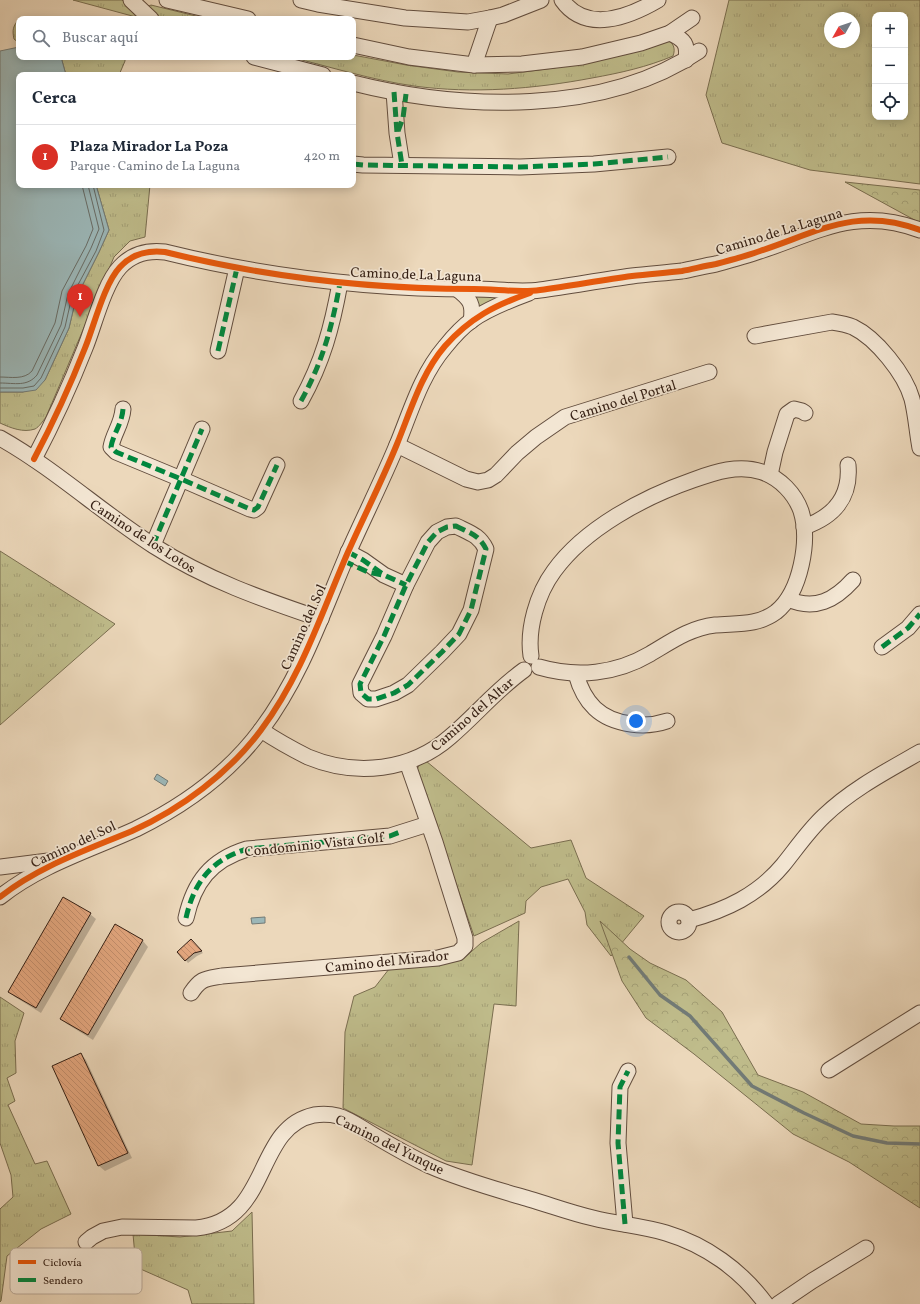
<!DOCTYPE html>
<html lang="es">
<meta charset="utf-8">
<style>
:root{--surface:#fff;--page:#f2f2f3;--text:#1f2937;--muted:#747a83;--line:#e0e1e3;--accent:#d93025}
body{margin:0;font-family:Vollkorn,serif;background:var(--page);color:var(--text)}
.controls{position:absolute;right:12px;top:12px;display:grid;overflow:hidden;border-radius:8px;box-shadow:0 2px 10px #0003}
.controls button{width:36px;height:36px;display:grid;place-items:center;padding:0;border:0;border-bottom:1px solid var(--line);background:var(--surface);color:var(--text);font:20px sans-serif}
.compass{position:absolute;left:824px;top:12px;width:36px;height:36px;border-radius:50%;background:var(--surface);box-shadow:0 2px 10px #0003;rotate:230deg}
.you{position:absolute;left:636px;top:721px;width:14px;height:14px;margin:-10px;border:3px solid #fff;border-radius:50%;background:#1a73e8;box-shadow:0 0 0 6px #1a73e833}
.badge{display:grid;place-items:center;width:26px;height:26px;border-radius:50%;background:var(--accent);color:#fff;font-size:13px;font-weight:700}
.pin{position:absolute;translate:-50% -33px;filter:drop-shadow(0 1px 2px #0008)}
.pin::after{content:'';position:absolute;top:21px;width:14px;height:12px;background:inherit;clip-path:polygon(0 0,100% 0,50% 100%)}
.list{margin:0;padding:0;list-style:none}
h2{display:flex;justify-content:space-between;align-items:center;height:52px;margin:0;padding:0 16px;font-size:17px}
h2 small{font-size:13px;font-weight:400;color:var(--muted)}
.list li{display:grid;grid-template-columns:26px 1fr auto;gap:12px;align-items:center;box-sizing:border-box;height:64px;padding:0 16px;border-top:1px solid var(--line)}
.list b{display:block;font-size:15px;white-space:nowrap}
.list p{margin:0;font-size:13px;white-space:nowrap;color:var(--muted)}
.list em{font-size:13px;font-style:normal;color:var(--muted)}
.icon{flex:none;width:22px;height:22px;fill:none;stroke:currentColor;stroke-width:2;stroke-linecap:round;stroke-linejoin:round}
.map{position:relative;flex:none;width:920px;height:1304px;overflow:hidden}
.search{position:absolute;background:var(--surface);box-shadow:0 2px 10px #0003;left:16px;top:16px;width:340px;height:44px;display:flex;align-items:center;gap:10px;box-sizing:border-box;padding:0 14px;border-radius:8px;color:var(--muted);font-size:15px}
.panel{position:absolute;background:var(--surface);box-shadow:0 2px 10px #0003;left:16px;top:72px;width:340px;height:116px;border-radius:8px}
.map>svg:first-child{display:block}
.grass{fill:url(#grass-tufts);stroke:#7a6e50;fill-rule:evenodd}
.forest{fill:url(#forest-crowns);stroke:#7a6e50}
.water{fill:#9cb8b9;stroke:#727b77}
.shadow{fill:#0003}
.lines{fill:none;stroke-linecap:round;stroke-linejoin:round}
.shore{stroke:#686c66;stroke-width:1}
.stream{stroke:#727b77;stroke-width:3.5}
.building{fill:url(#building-back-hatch);stroke:#341f14}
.minor-casing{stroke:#624d3e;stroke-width:17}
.minor{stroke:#f3e6d3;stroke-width:15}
.quiet{stroke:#00873e;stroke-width:5;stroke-dasharray:10 5;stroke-linecap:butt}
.cycleway-casing{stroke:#f3e6d3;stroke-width:8}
.cycleway{stroke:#e8590c;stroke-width:6}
.labels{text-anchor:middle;stroke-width:3.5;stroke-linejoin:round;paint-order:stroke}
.street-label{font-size:14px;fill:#341f14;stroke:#f3e6d3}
.key{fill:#f3e6d3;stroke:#baaa9a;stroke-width:1}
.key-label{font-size:11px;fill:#341f14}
</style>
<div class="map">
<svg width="920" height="1304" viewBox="0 0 920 1304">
<defs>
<pattern id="grass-tufts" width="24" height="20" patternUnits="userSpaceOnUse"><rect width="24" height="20" fill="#bfbc8b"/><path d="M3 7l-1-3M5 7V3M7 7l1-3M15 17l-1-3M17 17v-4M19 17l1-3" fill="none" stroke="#a5a177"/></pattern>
<pattern id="forest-crowns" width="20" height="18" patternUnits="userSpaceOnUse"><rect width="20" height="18" fill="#bfbc8b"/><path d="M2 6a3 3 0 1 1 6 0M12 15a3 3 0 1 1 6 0" fill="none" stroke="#a5a177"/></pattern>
<pattern id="building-back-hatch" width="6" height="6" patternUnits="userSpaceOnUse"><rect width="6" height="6" fill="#e4a77f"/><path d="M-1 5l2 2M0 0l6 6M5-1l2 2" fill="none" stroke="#c48f6d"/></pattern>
</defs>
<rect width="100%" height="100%" fill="#ecd8bb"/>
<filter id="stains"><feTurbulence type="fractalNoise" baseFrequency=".005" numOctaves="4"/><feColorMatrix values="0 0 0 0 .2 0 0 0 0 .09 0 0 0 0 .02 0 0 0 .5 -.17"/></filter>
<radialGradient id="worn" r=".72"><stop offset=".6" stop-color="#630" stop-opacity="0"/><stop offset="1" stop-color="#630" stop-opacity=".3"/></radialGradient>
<!-- grass -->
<g class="grass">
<path d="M73 0H122L137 13 136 17Z"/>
<path d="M729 0H920V184L810 170 722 143 706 95ZM875 15H905V117H875ZM830 18H854V42H830Z"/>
<path d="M151 5 208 19H160L147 7Z"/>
<path d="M19 19V43L14 39C12 30 13 26 19 19Z"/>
<path d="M667 39C673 43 676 48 673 56 647 67 620 73 592 78 534 89 473 94 414 86 372 80 331 67 290 57H353V55L406 65 458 72 508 74 554 68 609 57Z"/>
<path d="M61 57H125V61L119 75H66Z"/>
<path d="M96 185H150L145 237 130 241 114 257 46 417C43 421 39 427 35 429 23 433 11 428 0 423V392H23L45 380 69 328 76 298 99 252 109 230Z"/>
<path d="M505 294 480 308 478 307 474 298 475 296Z"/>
<path d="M0 551 115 624 0 725Z"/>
<path d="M426 761 531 848 571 840 586 878 644 916 611 956 587 925 585 912 568 879 541 887 526 901 525 913 474 936 417 770 419 765Z"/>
<path d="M519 921 516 1006 494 1004 472 1165 446 1161 343 1108 345 1032 354 996 375 987 389 969 462 960 481 943Z"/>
<path d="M0 997 24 1013 15 1041 16 1073 7 1078 15 1101 8 1105 35 1164 47 1161 71 1214 41 1229 7 1256 1 1301 0 1302V1209L13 1197 11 1175 0 1143Z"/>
<path d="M252 1212 254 1304H192L188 1290 136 1267 133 1234 180 1237 232 1231Z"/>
</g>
<!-- forest -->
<g class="forest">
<path d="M845 182 920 190V223Z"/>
<path d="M600 921 630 949 650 963 686 980 722 1012 758 1075 803 1092 861 1124 894 1126H920V1208L849 1162 793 1134 694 1054 646 1018 622 981Z"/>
</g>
<!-- water -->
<g class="water">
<path d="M19 47V57H61L66 75H19V185H96L109 230 99 252 76 298 69 328 45 380 36 390 23 392H0V51Z"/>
<path d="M157 774 168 781 165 786 154 779Z"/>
<path d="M265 917V923L252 924 251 918Z"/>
</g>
<!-- shadow -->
<g class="shadow">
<path d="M90 914 96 919 41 1013 15 997 9 992Z"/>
<path d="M116 925 143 941 148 947 93 1040 67 1024 61 1019Z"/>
<path d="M191 940 203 953 197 956 188 963 179 952Z"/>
<path d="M81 1054 86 1060 132 1158 105 1171 99 1166 53 1067Z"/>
</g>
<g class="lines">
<!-- shore -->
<g class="shore">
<path d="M0 377C11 377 24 380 32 371L55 323 62 291 86 246 93 229 82 185"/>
<path d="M0 383C15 383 27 387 37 375L61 325 68 294 91 248 99 229 88 185"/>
<path d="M0 388H23L34 386 41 378 65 327 72 296 96 251 104 230 93 185"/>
</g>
<!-- stream -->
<path class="stream" d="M629 957 660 995 690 1016 752 1086 804 1113 853 1136 887 1143 920 1144"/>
</g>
<!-- building -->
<g class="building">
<path d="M63 897 91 913 36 1008 8 992Z"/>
<path d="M115 924 143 940 88 1035 60 1019Z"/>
<path d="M191 939 202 951 194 953 185 961 177 952Z"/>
<path d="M81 1053 128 1153 98 1166 52 1066Z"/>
</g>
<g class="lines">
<defs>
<g id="minor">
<path d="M131 0 151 19"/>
<path d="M167 0 248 19"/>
<path d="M301 0 318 4 405 18 468 22 490 18 503 15 541 0"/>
<path d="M562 0C586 34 629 17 658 0"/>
<path d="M670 33C685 40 688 44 686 60"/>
<path d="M353 45 409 57 474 65 522 64 582 57 641 43 670 33 692 18"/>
<path d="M254 57 323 75"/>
<path d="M474 65 490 18"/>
<path d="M353 83C460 110 604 116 699 51"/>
<path d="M394 92 397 133 402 165"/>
<path d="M353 164 363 165 520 167 594 164 668 157"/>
<path d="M457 289C470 299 474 304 471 321"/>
<path d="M755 336 832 322C839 323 846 324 853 327 876 338 905 374 912 399 916 415 917 432 920 448"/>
<path d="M218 351 237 268"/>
<path d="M301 401C323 361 332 327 340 283"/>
<path d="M123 409C122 424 113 434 111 447L116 452 181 479 250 509 254 510 258 507 277 465"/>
<path d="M0 438C55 469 101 512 154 546 207 580 262 599 321 619"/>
<path d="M397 445 466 479 478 482 488 480 496 475 517 453 536 437 565 417 709 372"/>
<path d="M34 459C53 423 70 386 85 348 94 326 104 284 120 267 132 254 148 250 165 252 266 277 370 289 474 289 496 289 519 293 540 290 571 286 601 280 632 276 648 274 665 273 682 271 693 269 704 266 716 264 731 260 746 256 760 251 818 232 857 206 920 230"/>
<path d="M770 475 775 452 787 414 794 409 802 411 805 413"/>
<path d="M456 526C470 533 479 535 486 549L471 610 459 634 442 652 408 685 394 693 376 699H368L361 693 360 684 384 636 406 585 428 542 437 532 447 527Z"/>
<path d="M804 527C833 517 851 498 848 465"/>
<path d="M153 545 202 429"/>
<path d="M348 552 363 560 384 575 406 585"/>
<path d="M788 599C815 611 835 600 853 580"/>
<path d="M882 647 908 628 920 614"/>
<path d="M531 656C527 629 537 594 554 571 585 528 644 497 693 480 715 472 739 464 762 472 780 478 795 494 801 511 810 540 801 592 776 612 757 626 737 623 715 625 690 628 672 641 650 654 616 674 577 678 539 667"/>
<path d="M576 674C584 703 600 720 631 724 643 726 655 725 667 721"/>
<path d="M261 730C276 740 292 749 308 757 356 777 411 771 450 737 476 715 496 690 524 670"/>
<path d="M0 867 56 860"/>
<path d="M0 897C40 865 90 850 136 829 183 806 229 773 261 730 301 677 322 614 348 553 364 517 382 481 397 445 411 411 421 375 445 347 453 337 462 327 472 320 489 308 510 300 529 293"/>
<circle cx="679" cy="922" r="10"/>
<path d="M186 918C194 882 211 860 247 849L390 836 428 824"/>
<path d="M689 920C726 910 758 895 783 865 796 849 808 831 824 816 852 789 887 771 920 752"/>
<path d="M191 993C201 978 205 979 222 976L438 958 458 953 465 946V938L435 842 407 762"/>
<path d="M829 1070 920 1013"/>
<path d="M625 1224 618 1143 620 1087 628 1071"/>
<path d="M86 1242 92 1237 103 1231 122 1227 196 1228C272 1221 253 1128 314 1115 322 1114 330 1114 338 1116 349 1119 360 1127 370 1133 390 1145 409 1156 430 1166 462 1180 495 1189 529 1199 550 1205 571 1213 593 1218 617 1224 642 1226 666 1233 706 1245 741 1270 766 1304"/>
<path d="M778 1304 812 1281 866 1248"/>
</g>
</defs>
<!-- minor casing -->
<use href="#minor" class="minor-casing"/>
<!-- minor -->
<use href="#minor" class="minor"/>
<!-- quiet -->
<g class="quiet">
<path d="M394 92 397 133 402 165"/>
<path d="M398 131 403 118 406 94"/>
<path d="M353 164 363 165 520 167 594 164 668 157"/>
<path d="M218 351 237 268"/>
<path d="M301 401C323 361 332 327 340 283"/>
<path d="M123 409C122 424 113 434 111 447L116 452 181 479 250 509 254 510 258 507 277 465"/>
<path d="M456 526C470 533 479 535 486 549L471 610 459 634 442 652 408 685 394 693 376 699H368L361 693 360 684 384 636 406 585 428 542 437 532 447 527Z"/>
<path d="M153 545 202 429"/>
<path d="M348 552 363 560 384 575 406 585"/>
<path d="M344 561 368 572 382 575"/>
<path d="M882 647 908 628 920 614"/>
<path d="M186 918C194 882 211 860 247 849L390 836 400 832"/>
<path d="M625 1224 618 1143 620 1087 628 1071"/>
</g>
<defs>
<g id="cycleway">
<path d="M34 459C53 423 70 386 85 348 94 326 104 284 120 267 132 254 148 250 165 252 266 277 370 289 474 289 496 289 519 293 540 290 571 286 601 280 632 276 648 274 665 273 682 271 693 269 704 266 716 264 731 260 746 256 760 251 818 232 857 206 920 230"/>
<path d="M0 897C39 866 87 850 132 831 181 809 229 773 261 730 302 675 321 614 348 552 364 516 382 481 397 444 411 410 421 374 445 346 470 318 495 305 530 293"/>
</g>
</defs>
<!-- cycleway casing -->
<use href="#cycleway" class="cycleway-casing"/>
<!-- cycleway -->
<use href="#cycleway" class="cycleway"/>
</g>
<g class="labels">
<!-- street labels -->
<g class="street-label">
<text transform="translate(779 231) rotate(-17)" y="5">Camino de La Laguna</text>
<text transform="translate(416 274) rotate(2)" y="5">Camino de La Laguna</text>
<text transform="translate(623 400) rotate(-17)" y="5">Camino del Portal</text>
<text transform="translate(143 536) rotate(33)" y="5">Camino de los Lotos</text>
<text transform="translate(303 627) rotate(-66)" y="5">Camino del Sol</text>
<text transform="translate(472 714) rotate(-41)" y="5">Camino del Altar</text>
<text transform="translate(73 844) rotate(-25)" y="5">Camino del Sol</text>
<text transform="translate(314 844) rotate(-6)" y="5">Condominio Vista Golf</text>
<text transform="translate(387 961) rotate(-6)" y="5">Camino del Mirador</text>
<text transform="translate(390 1144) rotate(26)" y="5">Camino del Yunque</text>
</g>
</g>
<!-- legend -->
<rect x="10" y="1248" width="132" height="46" rx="6" class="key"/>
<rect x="18" y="1260" width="18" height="4" fill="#e8590c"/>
<rect x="18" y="1278" width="18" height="4" fill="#00873e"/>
<g class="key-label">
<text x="43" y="1266">Ciclovía</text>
<text x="43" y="1284">Sendero</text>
</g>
<rect width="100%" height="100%" filter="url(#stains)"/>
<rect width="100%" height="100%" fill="url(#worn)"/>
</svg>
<div class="controls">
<button>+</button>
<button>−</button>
<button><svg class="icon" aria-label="locate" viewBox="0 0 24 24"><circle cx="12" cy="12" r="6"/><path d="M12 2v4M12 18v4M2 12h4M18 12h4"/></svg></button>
</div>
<svg class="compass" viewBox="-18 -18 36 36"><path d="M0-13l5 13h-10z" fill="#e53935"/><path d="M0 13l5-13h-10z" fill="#747a83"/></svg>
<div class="you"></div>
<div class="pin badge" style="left:80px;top:317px">1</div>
<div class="search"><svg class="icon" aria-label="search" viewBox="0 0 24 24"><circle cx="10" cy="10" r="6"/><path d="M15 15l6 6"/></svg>Buscar aquí</div>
<section class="panel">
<h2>Cerca<small></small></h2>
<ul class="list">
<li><span class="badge">1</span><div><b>Plaza Mirador La Poza</b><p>Parque · Camino de La Laguna</p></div><em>420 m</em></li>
</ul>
</section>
</div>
